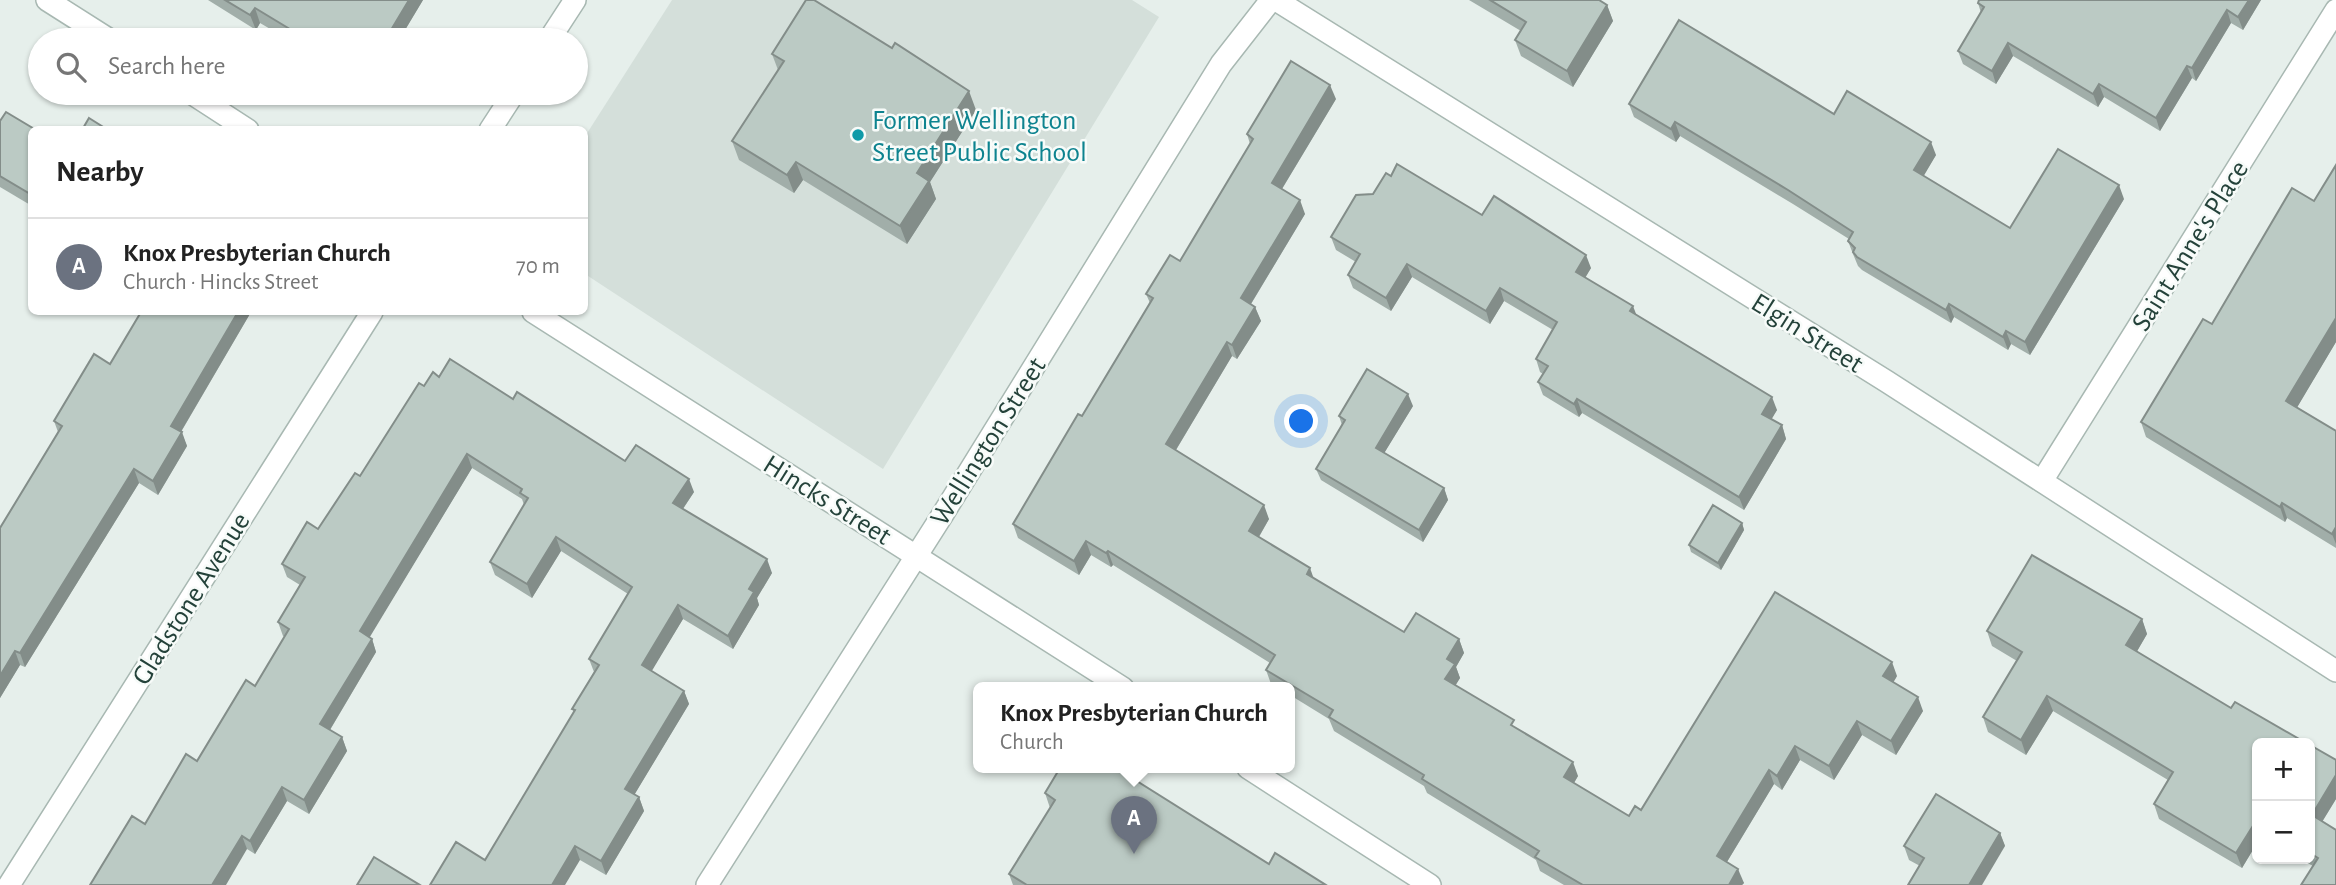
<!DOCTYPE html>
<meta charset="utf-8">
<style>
:root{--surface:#fff;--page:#f6f6f6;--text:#222;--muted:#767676;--line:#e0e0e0;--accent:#0f766e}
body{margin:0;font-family:"Alegreya Sans",sans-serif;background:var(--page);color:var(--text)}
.controls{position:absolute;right:21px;bottom:21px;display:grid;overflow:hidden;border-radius:10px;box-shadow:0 2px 5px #0004}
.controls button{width:63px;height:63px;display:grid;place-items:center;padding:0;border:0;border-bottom:2px solid var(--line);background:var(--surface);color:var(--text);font:35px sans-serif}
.you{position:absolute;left:1302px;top:422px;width:24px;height:24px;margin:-18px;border:5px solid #fff;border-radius:50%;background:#1a73e8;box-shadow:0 0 0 10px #1a73e833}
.badge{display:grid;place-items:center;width:46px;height:46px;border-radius:50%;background:var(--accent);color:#fff;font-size:23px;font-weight:700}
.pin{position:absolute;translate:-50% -58px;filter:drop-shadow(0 2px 4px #0008)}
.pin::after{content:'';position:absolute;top:37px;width:24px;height:21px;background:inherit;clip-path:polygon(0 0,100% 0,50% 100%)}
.popup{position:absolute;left:973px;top:682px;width:322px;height:91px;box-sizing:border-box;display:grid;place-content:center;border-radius:10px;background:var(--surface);filter:drop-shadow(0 2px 5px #0005);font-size:23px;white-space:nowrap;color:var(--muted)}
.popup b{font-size:26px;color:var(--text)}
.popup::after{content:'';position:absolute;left:50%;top:100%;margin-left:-14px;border:14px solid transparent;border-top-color:var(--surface)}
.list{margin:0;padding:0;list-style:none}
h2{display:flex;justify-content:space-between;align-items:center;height:91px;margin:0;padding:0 28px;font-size:30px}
h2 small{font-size:23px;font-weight:400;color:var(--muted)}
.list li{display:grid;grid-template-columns:46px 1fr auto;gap:21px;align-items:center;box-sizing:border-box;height:98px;padding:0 28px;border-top:2px solid var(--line)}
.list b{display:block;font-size:26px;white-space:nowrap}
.list p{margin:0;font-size:23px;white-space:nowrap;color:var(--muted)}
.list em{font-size:23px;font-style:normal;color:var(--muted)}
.icon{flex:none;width:38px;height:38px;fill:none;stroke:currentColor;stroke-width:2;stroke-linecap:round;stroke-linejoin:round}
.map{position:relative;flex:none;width:2336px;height:885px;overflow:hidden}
.search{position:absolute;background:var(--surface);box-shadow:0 2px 5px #0004;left:28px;top:28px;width:560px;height:77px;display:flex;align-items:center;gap:18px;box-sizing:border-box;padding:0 24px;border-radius:38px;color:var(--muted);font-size:26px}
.panel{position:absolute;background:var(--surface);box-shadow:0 2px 5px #0004;left:28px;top:126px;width:560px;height:189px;border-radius:10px}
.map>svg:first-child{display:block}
.built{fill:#d4dfda}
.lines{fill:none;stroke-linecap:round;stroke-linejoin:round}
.minor-casing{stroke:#a8b8b2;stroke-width:24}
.minor{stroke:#fff;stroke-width:21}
.wall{fill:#a1aea9}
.shaded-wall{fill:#838d89}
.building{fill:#bbcac4;stroke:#838d89;stroke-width:2}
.culture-dot{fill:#0f9aa8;stroke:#f7fbf9;stroke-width:2.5}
.labels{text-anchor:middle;stroke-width:5;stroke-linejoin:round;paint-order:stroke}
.culture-label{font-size:28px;fill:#0d838f;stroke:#f7fbf9;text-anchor:start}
.street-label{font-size:28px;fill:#24423a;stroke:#f7fbf9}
</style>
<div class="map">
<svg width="2336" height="885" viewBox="0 0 2336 885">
<rect width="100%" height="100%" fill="#e6efeb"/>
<!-- built -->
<path class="built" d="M672 0H1132L1159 17 883 469 585 274 584 138Z"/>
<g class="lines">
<defs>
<g id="minor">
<path d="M47 0 110 40"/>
<path d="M1276 0 1886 381 2336 671"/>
<path d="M549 40 575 0"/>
<path d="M191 93 248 130"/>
<path d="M490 130 514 93"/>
<path d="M533 312 1123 688"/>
<path d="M2042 481 2336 10"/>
<path d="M1248 768 1430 885"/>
<path d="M9 885 372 312"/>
<path d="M707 885 943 514 1221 64 1271 0"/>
</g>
</defs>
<!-- minor casing -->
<use href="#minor" class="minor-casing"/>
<!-- minor -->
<use href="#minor" class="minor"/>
</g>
<!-- wall -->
<g class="wall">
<path d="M208 0H423L399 40H289L260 23 256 30Z"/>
<path d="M1469 0H1599L1607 5 1613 21 1573 87 1521 56 1515 40 1521 31Z"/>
<path d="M1979 0H2261L2243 30 2231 23 2196 81 2192 78 2160 131 2104 97 2098 107 2013 56 1996 84 1963 64 1958 51 1981 13 1978 3Z"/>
<path d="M772 54 976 110 930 182 936 199 907 244 803 180 794 193 739 160 732 141 778 70Z"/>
<path d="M1336 99 1282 189 1305 214 1251 304 1255 307 1261 321 1237 359 1232 356 1176 450 1269 519 1259 537 1314 578 1404 632 1459 639 1464 653 1456 667 1460 678 1455 685 1517 729 1578 776 1574 783 1629 816 1897 676 1893 682 1923 711 1896 755 1862 735 1834 780 1800 760 1782 790 1774 784 1727 862 1744 883 1742 885H1564L1540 871 1536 860 1427 793 1424 786 1334 731 1329 719 1290 695V688H1277L1271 684 1266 670 1270 663 1113 565 1111 567 1091 555 1079 575 1018 538 1013 524 1082 416 1150 303 1146 294 1180 261 1250 144 1247 134Z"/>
<path d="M1629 104 1834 114 1936 155 1923 176 2010 228 2124 199 2030 355 2011 344 2008 350 1954 317 1951 323 1862 270 1858 266 1853 254 1848 241 1849 239 1793 204 1680 136 1676 142 1634 117Z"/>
<path d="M0 121 32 130V206L0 187Z"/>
<path d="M2336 165V342L2297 407 2336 431V548L2287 518 2285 522 2146 437 2141 422 2212 324 2314 201Z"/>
<path d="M1391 176 1482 215 1591 268 1585 277 1637 315 1777 410 1771 419 1782 425 1786 439 1744 510 1582 413 1579 417 1543 395 1538 382 1543 374 1540 372 1536 359 1553 330 1504 301 1490 324 1412 277 1391 311 1353 288 1348 275 1356 262 1336 250 1331 237Z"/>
<path d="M141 312H251L181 432 187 446 158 495 139 483 25 667 20 665 0 698V528L58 432 54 421 110 364Z"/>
<path d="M439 377 513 399 625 461 694 492 683 509 772 573 757 598 759 605 733 649 683 619 651 671 684 691 689 704 634 795 639 797 644 811 606 875 580 860H485L574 712 572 709 594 672 589 659 628 594 561 551 532 598 495 575 490 562 524 505 522 499 472 468 369 637 372 639 376 652 330 730 342 737 347 751 309 814 287 801 255 854 247 849 145 824 197 761 255 686 285 637 283 636 278 622 300 585 287 577 282 564 318 529 360 476 424 386Z"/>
<path d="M1413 406 1384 453 1444 488 1448 500 1423 542 1321 480 1316 469 1342 425 1339 416Z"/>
<path d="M1742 523 1744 530 1721 570 1691 552 1689 545Z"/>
<path d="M2142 619 2147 634 2137 651 2257 743V843L2242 868 2159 819 2154 804 2168 780 2053 711 2026 755 1988 732 1983 717 2017 661 1992 646 1987 631Z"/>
<path d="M2310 745 2336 760V799L2322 822 2336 830 2313 866 2300 859H2310Z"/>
<path d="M1045 793 1269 864 1326 885H1013L1009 874 1050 808Z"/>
<path d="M2000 833 2005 846 1920 866 1909 860 1904 846Z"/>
</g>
<!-- shaded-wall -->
<g class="shaded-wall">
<path d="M409 0H423L399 40H385Z"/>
<path d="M2249 0H2261L2243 30 2238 17Z"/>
<path d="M1607 5 1613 21 1573 87 1567 71Z"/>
<path d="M255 8 260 23 256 30 250 15Z"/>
<path d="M2227 10 2231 23 2196 81 2192 68Z"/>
<path d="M2008 43 2013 56 1996 84 1992 71Z"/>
<path d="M2187 66 2192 78 2160 131 2156 118Z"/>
<path d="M2099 84 2104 97 2098 107 2093 94Z"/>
<path d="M1330 85 1336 99 1277 197 1272 183Z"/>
<path d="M969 91 976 110 930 182 936 199 907 244 900 226 917 173Z"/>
<path d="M1675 122 1680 136 1676 142 1671 129Z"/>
<path d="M1931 142 1936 155 1919 184 1914 170Z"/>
<path d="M796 162 803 180 794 193 787 175Z"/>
<path d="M2119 185 2124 199 2030 355 2025 342Z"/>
<path d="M1300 200 1305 214 1246 312 1241 298Z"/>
<path d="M1586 255 1591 268 1581 285 1576 272Z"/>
<path d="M1407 264 1412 277 1391 311 1386 298Z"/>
<path d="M1500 288 1504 301 1490 324 1486 311Z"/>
<path d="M1949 304 1954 317 1951 323 1946 310Z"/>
<path d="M1633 306 1638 319 1630 311Z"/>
<path d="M1255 307 1261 321 1237 359 1232 345Z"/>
<path d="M238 312H251L176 440 171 426Z"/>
<path d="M2336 318V342L2292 416 2286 401Z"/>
<path d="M2006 331 2011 344 2008 350 2003 337Z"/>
<path d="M1227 342 1232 356 1171 458 1166 444Z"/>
<path d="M1408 394 1413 406 1380 460 1376 448Z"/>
<path d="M1772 397 1777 410 1767 427 1762 414Z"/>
<path d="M1577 399 1582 413 1579 417 1574 404Z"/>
<path d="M1782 425 1786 439 1744 510 1739 497Z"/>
<path d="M182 432 187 446 158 495 153 481Z"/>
<path d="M467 454 472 468 365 645 360 631Z"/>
<path d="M134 469 139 483 25 667 20 653Z"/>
<path d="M689 479 694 492 678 516 673 503Z"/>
<path d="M1444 488 1448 500 1423 542 1419 530Z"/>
<path d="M2282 503 2287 518 2285 522 2280 507Z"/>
<path d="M1264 505 1269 519 1254 545 1249 531Z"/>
<path d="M1742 523 1744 530 1721 570 1718 563Z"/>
<path d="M2336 527V544L2332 534Z"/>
<path d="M556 537 561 551 532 598 527 584Z"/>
<path d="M1086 541 1091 555 1079 575 1074 561Z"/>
<path d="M1108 551 1113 565 1111 567 1106 553Z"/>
<path d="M767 559 772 573 757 598 759 605 733 649 728 636 749 589Z"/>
<path d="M1310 568 1315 582 1307 574Z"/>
<path d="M678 605 683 619 647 679 642 665Z"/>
<path d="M2142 619 2147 634 2132 660 2126 645Z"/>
<path d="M372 639 376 652 325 738 320 724Z"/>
<path d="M1459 639 1464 653 1456 667 1460 678 1451 693 1445 679 1447 659Z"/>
<path d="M15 651 20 665 0 698V676Z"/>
<path d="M1892 662 1897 676 1889 690 1883 676Z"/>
<path d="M684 691 689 704 630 802 625 789Z"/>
<path d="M2047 696 2053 711 2026 755 2021 740Z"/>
<path d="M1918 697 1923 711 1896 755 1891 741Z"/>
<path d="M1857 721 1862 735 1834 780 1829 766Z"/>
<path d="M342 737 347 751 309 814 304 800Z"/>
<path d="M1795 746 1800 760 1782 790 1777 776Z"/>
<path d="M1573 762 1578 776 1569 791 1564 777Z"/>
<path d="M1769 770 1774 784 1722 870 1717 856Z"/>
<path d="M2336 775V799L2317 830 2312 815Z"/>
<path d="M282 787 287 801 255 854 250 841Z"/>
<path d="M639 797 644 811 606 875 601 861Z"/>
<path d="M2256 821 2257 824V843L2242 868 2236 853Z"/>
<path d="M2000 833 2005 846 1982 885H1969Z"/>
<path d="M242 836 247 849 226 885H212Z"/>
<path d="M575 846 580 860 565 885H552Z"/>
<path d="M1738 869 1744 883 1742 885H1729Z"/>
</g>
<!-- building -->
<g class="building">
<path d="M225 0H409L385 40H308L255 8 250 15Z"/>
<path d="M806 0H814L892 48 895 43 969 91 917 173 929 181 900 226 796 162 787 175 732 141 784 61 772 54Z"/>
<path d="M1490 0H1599L1607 5 1567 71 1515 40 1526 22Z"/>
<path d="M1979 0H2249L2238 17 2227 10 2192 68 2187 66 2156 118 2099 84 2093 94 2008 43 1992 71 1958 51 1984 7 1978 3Z"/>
<path d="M1679 20 1834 114 1847 91 1931 142 1914 170 2010 228 2058 149 2119 185 2025 342 2006 331 2003 337 1949 304 1946 310 1857 257 1853 252 1855 248 1848 241 1853 232 1788 190 1675 122 1671 129 1629 104Z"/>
<path d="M1291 61 1330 85 1272 183 1300 200 1241 298 1255 307 1232 345 1227 342 1166 444 1264 505 1249 531 1310 568 1307 574 1404 632 1416 613 1459 639 1447 659 1455 664 1445 679 1514 720 1511 725 1573 762 1564 777 1629 816 1635 806 1641 810 1775 592 1892 662 1883 676 1918 697 1891 741 1857 721 1829 766 1795 746 1777 776 1769 770 1717 856 1738 869 1729 885H1583L1535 857 1539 851 1422 779 1424 775 1329 717 1333 710 1266 670 1275 655 1108 551 1106 553 1086 541 1074 561 1013 524 1078 414 1082 416 1153 298 1146 294 1170 255 1180 261 1208 214 1253 139 1247 134Z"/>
<path d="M6 112 36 130H32V195L0 176V121Z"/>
<path d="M89 118 108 130H82Z"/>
<path d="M1397 164 1482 215 1494 196 1586 255 1576 272 1633 306 1630 311 1772 397 1762 414 1782 425 1739 497 1577 399 1574 404 1538 382 1548 366 1536 359 1557 322 1500 288 1486 311 1407 264 1386 298 1348 275 1360 254 1331 237 1356 195 1373 194 1386 173 1391 176Z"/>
<path d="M2336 165V318L2286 401 2336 431V527L2332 534 2282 503 2280 507 2141 422 2203 319 2212 324 2292 188 2314 201Z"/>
<path d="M141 312H238L171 426 182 432 153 481 134 469 20 653 15 651 0 676V528L62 426 54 421 94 354 110 364Z"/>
<path d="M450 359 513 399 517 392 625 461 636 445 689 479 673 503 767 559 749 589 754 592 728 636 678 605 642 665 684 691 625 789 639 797 601 861 575 846 552 885H430L456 842 485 860 575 710 572 709 599 665 589 659 632 587 556 537 527 584 490 562 528 498 520 493 522 489 467 454 360 631 372 639 320 724 342 737 304 800 282 787 250 841 242 836 212 885H90L132 816 145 824 186 754 197 761 246 680 255 686 289 629 278 622 305 577 282 564 307 522 318 529 355 473 360 476 419 383 424 386 433 372 439 377Z"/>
<path d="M1367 369 1408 394 1376 448 1444 488 1419 530 1316 469 1345 420 1339 416Z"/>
<path d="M1713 505 1742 523 1718 563 1689 545Z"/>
<path d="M2032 555 2142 619 2126 645 2231 708 2235 702 2306 743H2257V821H2256L2236 853 2154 804 2173 772 2047 696 2021 740 1983 717 2022 652 1987 631Z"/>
<path d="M2310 745 2336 760V775L2312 815 2336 830V885H2301L2318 858 2310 853Z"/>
<path d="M1060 768H1116L1269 864 1275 853 1326 885H1027L1009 874 1055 800 1045 793Z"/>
<path d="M1936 794 2000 833 1969 885H1908L1924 858 1904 846Z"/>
<path d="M374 857 420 885H357Z"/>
</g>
<!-- markers -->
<circle class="culture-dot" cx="858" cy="135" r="7"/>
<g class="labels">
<!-- culture labels -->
<g class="culture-label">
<text x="872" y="129">Former Wellington<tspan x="872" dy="32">Street Public School</tspan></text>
</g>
<!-- street labels -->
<g class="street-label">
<text transform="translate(2189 245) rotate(-58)" y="10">Saint Anne's Place</text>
<text transform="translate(1808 332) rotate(32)" y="10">Elgin Street</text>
<text transform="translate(987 441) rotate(-58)" y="10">Wellington Street</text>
<text transform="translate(828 499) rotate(32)" y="10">Hincks Street</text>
<text transform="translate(190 598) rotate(-58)" y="10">Gladstone Avenue</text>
</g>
</g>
</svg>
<div class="controls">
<button>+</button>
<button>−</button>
</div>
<div class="you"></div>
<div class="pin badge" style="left:1134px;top:854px;background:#6b7280">A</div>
<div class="popup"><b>Knox Presbyterian Church</b>Church</div>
<div class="search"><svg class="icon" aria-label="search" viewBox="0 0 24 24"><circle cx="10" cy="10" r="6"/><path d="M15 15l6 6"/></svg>Search here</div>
<section class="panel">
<h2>Nearby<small></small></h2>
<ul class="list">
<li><span class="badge" style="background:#6b7280">A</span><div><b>Knox Presbyterian Church</b><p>Church · Hincks Street</p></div><em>70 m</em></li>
</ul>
</section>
</div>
